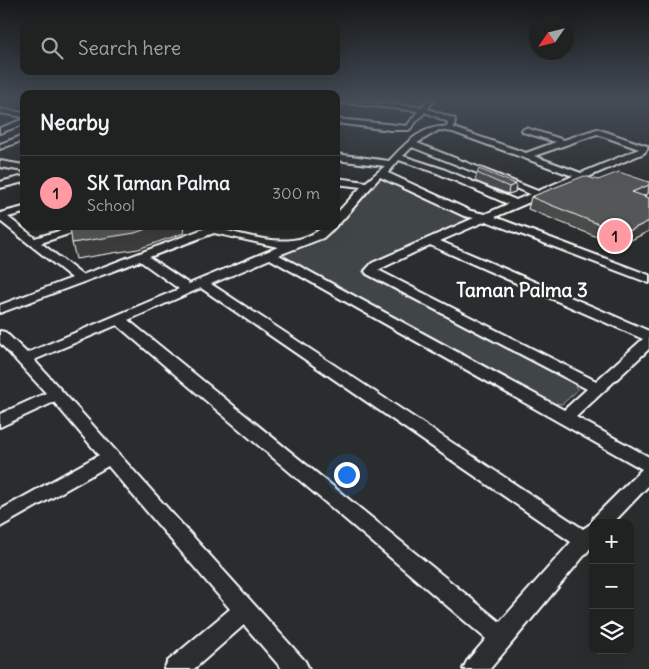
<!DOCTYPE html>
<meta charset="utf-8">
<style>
:root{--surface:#202222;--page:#282a2a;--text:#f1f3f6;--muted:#a2a4a5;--line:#3d3f40;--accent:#ff9aa2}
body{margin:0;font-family:Delius,sans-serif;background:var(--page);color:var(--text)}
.controls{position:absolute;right:15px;bottom:15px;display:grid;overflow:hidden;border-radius:10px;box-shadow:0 5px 20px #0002}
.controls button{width:45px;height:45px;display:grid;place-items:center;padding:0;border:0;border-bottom:1px solid var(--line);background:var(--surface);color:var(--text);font:25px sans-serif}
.compass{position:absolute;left:529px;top:15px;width:45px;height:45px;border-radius:50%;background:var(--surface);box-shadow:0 5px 20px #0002;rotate:235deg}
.you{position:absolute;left:346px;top:474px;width:18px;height:18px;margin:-12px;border:4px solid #fff;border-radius:50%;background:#1a73e8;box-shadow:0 0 0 8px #1a73e833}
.badge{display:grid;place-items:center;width:32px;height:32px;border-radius:50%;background:var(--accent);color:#111;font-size:16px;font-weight:700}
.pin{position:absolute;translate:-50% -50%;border:2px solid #fff;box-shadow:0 1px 5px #0006}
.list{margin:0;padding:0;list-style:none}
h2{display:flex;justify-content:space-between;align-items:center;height:65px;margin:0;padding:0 20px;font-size:21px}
h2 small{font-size:16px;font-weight:400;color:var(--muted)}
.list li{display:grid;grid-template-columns:32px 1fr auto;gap:15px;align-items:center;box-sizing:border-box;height:75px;padding:0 20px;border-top:1px solid var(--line)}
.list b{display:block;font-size:19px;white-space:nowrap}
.list p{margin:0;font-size:16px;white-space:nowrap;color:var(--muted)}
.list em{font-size:16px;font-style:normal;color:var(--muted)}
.icon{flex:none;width:28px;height:28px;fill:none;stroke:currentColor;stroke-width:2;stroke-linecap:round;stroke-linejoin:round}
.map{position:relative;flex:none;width:649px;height:669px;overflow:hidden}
.search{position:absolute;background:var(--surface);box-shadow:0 5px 20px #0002;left:20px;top:20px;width:320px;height:55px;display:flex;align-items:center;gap:12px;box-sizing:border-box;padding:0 18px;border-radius:10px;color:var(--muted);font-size:19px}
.panel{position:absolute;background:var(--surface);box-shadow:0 5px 20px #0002;left:20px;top:90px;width:320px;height:140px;border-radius:10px}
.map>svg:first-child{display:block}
.green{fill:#414445;stroke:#a0a2a2}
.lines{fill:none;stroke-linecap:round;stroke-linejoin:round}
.minor-casing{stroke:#fff;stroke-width:4}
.minor{fill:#2a2d2e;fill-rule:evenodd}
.wall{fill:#494b4c;stroke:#fff}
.shaded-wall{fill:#3c3d3e;stroke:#fff}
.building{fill:#555758;stroke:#fff}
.labels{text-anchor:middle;stroke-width:4.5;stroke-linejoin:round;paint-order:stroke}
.neighbourhood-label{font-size:19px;font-weight:bold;fill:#fff;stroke:#2a2d2e}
</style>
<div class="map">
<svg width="649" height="669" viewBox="0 0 649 669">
<rect width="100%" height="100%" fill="#2a2d2e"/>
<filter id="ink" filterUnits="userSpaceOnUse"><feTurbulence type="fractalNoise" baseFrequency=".02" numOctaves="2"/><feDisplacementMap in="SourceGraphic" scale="10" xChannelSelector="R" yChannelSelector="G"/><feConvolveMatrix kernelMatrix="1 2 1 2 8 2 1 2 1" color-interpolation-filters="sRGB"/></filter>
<g filter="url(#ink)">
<!-- green -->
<path class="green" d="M380 178 473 218 366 267 362 272 365 275 574 384 578 390 562 404 551 403 285 257 284 251 320 239 333 232Z"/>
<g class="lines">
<defs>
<g id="minor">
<path d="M336 100 421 107 428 100H434L428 109 455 119 454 128 526 153 556 142 523 132 522 130 526 128 564 140 597 129 647 146 648 148 644 153 495 217 649 275V283L486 221 440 241 649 331V349L576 417 649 457V485L613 523H593V545L490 669H463L467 661 486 639 117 325 34 360 305 661 309 669H282L244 625 194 669H164L168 661 230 609 108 466 0 527V510L99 455 54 402 0 427V414L46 393 0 343V331L5 332 27 353 179 289 140 261 0 313V305L72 278 0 221V213L24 207V213L8 217 35 238 76 226H93L41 243 82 275 211 226H222L220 229C254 237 295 252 324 226H336L323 238 279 255 564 410 587 389 367 274 365 271 372 263 474 218 464 216 380 177 340 223 336 224V214L361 187 336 184V178L366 182 385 166 336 160V154L389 161C404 145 423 124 447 127L448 122 425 112 409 130H390L336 123V119L407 126 418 111 336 102ZM439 130 453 132 573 176 538 191 417 143ZM597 134 639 149 581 173 534 156ZM412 147 530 194 516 200 443 169 403 156ZM399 160 437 173 508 204 485 214 471 211 388 173ZM214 233 278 247 189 284 149 257ZM430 245 643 339 596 381 378 270ZM270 259 642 469 594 517 592 523 583 529 211 284ZM201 288 571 542 500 622 128 320Z"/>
<path d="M0 109 24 113V117L0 113Z"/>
<path d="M24 119V124L0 133V128Z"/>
<path d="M24 135V140L0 149V144Z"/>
<path d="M0 161 24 165V171L0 167Z"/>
<path d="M24 176V182L0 188V182Z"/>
</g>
</defs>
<!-- minor casing -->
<use href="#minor" class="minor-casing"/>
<!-- minor -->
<use href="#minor" class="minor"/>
</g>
<!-- wall -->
<g class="wall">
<path d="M477 173 516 184 515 192 508 194 475 181Z"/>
<path d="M598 180 649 182 648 194 644 196 649 198V231L619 246 528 209 531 197Z"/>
</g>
<!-- shaded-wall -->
<g class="shaded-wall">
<path d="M516 184 515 192 508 194 509 187Z"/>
<path d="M649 185 648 194 628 203 632 192Z"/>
<path d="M649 221V231L619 246 623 234Z"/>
<path d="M154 226H183L184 233 138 249 76 259 72 243Z"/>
</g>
<!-- building -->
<g class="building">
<path d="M479 169 516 184 509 187 477 173Z"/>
<path d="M619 172 649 182V185L632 192 649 198V221L623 234 531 197 584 176 598 180Z"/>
<path d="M70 226H154L135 233 72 243Z"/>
</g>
</g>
<!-- sky -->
<linearGradient id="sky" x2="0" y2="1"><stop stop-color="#171919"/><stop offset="0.52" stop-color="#444c57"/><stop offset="1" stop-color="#444c57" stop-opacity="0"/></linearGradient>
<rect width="649" height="193" fill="url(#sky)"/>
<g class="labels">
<!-- neighbourhood labels -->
<g class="neighbourhood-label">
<text x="522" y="297">Taman Palma 3</text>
</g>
</g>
</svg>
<div class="controls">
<button>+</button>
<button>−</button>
<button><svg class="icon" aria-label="layers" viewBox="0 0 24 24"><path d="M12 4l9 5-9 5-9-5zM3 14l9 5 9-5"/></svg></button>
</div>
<svg class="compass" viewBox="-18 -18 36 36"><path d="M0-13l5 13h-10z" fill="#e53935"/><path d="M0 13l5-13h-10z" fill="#a2a4a5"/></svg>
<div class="you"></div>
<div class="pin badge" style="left:615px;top:236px">1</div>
<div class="search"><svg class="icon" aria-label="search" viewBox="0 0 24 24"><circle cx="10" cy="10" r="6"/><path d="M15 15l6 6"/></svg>Search here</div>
<section class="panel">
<h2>Nearby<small></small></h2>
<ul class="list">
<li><span class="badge">1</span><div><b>SK Taman Palma</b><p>School</p></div><em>300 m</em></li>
</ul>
</section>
</div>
